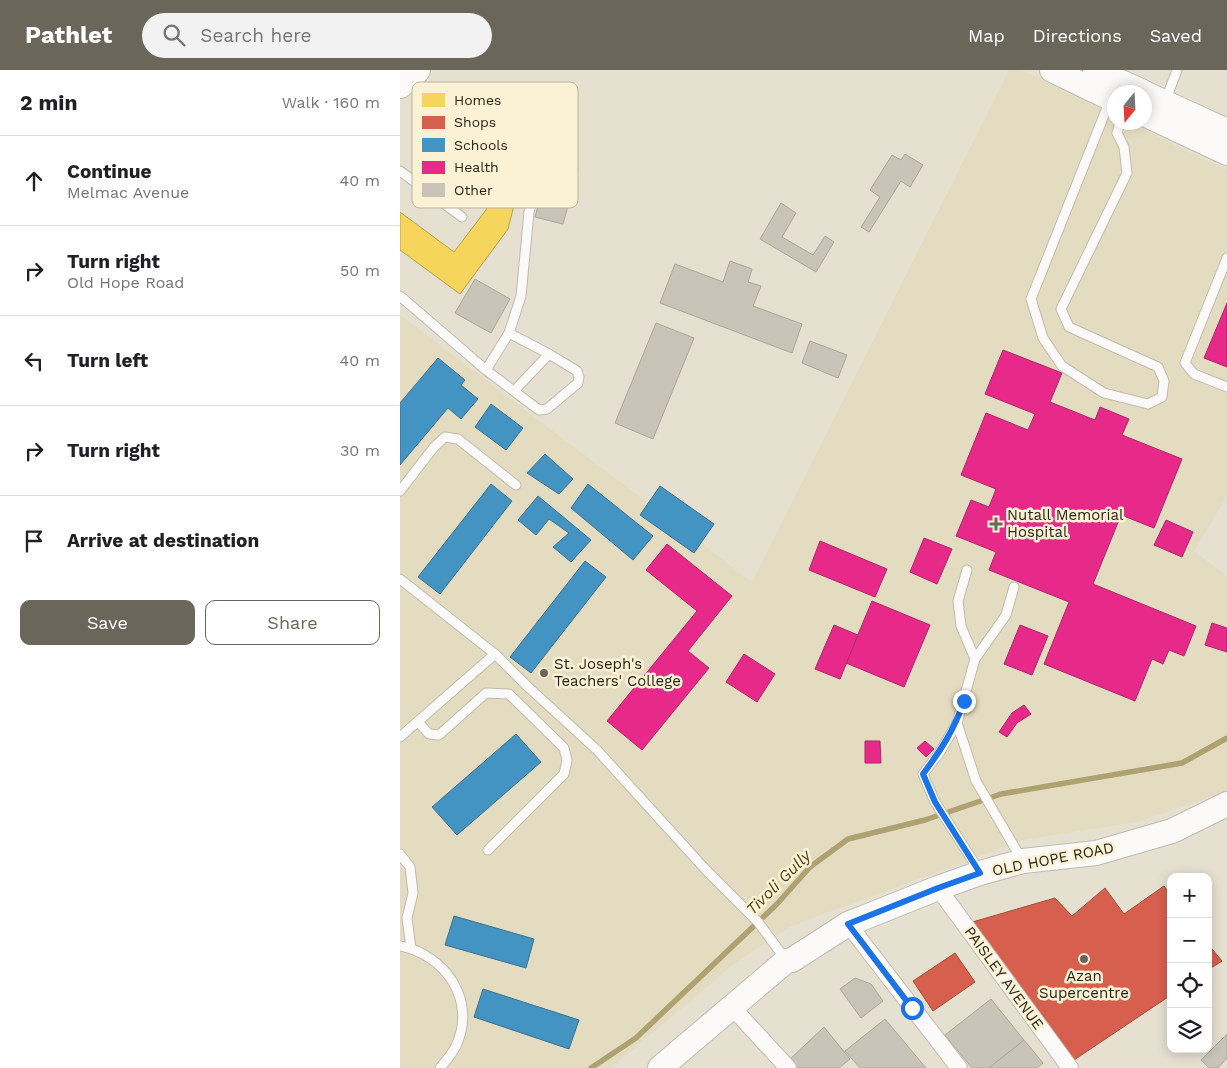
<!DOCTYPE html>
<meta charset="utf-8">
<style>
:root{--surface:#fff;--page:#f2f2f2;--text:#202124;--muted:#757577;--line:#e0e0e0;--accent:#6a665a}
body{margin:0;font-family:"Work Sans",sans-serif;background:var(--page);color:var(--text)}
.controls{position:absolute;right:15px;bottom:15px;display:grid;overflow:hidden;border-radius:10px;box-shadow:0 2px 12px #0003}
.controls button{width:45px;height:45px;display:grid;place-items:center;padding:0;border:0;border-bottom:1px solid var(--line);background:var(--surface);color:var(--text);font:25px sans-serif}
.compass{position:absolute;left:707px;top:15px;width:45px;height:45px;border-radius:50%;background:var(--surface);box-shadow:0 2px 12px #0003;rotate:198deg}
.stop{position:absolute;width:15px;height:15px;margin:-11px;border:4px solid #1a73e8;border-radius:50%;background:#fff}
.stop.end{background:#1a73e8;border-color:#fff;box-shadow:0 1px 5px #0008}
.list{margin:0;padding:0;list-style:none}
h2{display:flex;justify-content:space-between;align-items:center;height:65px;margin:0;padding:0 20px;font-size:21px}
h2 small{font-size:16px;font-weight:400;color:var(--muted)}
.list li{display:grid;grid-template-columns:32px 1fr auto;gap:15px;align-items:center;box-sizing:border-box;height:90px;padding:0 20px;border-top:1px solid var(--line)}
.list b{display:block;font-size:19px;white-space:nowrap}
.list p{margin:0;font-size:16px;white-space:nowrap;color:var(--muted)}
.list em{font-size:16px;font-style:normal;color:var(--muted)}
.actions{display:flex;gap:10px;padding:15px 20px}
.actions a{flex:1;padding:11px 0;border:1px solid var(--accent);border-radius:10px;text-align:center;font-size:18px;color:var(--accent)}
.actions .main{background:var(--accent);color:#fff}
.icon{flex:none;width:28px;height:28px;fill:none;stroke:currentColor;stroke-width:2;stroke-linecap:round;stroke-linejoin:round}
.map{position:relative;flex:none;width:827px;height:998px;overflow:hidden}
header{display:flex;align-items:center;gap:30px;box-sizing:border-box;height:70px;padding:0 25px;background:var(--accent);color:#fff}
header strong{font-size:24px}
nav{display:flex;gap:28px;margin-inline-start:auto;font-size:18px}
.search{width:350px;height:45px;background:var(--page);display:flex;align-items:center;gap:12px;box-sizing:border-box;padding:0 18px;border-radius:28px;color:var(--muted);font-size:19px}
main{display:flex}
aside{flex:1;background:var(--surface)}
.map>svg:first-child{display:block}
.built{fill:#e4dcc1}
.homes{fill:#f6d55c;stroke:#b8a048}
.shops{fill:#d6604d;stroke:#a24e3e}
.schools{fill:#4393c3;stroke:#3b7290}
.health{fill:#e7298a;stroke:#ae2868}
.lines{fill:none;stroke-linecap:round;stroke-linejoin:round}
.stream{stroke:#aea172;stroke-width:5.5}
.building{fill:#c8c5b8;stroke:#aaa79a}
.lane-casing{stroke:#bfbbaf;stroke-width:11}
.street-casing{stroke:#bfbbaf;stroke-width:18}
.secondary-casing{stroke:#bfbbaf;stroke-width:26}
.primary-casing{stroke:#bfbbaf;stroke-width:28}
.lane{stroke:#fbfaf8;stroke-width:9}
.street{stroke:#fbfaf8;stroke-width:16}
.secondary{stroke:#fbfaf8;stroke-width:24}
.primary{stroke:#fbfaf8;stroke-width:26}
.route{stroke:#1a73e8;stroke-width:6}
.poi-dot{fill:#6a665a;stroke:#fbf2d5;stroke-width:2}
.labels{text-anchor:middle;stroke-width:5;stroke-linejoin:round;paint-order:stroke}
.poi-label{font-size:15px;fill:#28251a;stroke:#fbf2d5;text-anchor:start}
.street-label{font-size:15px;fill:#28251a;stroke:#fbf2d5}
.water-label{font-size:16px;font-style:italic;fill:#4f4212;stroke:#fbf2d5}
.key{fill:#fbf2d5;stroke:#bcb49d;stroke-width:1}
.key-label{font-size:14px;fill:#28251a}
</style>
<header>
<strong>Pathlet</strong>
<div class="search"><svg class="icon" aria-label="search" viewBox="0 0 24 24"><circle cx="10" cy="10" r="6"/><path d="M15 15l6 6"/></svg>Search here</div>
<nav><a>Map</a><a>Directions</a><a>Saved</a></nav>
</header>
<main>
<aside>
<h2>2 min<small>Walk · 160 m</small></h2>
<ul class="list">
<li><svg class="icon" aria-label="ahead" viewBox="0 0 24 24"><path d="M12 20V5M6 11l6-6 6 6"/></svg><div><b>Continue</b><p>Melmac Avenue</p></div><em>40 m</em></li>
<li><svg class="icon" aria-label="right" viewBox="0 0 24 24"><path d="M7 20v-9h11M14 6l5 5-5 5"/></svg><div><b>Turn right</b><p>Old Hope Road</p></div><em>50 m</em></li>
<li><svg class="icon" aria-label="left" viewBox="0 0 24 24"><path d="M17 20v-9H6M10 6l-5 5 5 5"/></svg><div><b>Turn left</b></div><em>40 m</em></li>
<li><svg class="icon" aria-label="right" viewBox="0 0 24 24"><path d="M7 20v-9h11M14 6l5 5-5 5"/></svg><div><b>Turn right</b></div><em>30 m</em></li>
<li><svg class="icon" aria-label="arrive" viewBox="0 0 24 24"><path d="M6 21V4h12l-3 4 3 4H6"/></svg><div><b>Arrive at destination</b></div></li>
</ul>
<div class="actions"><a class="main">Save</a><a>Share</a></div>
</aside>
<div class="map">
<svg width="827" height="998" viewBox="0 0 827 998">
<rect width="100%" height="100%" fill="#e5e0d0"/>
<!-- built -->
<path class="built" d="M609 0H621L714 45V52L729 53 827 100V426L794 481 827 506V720L820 724 736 752 623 770 389 857 334 894 211 998H0V245L352 512Z"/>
<!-- homes -->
<path class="homes" d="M100 82 126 88 108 159 60 224 0 180V142L54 182 86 140Z"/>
<!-- shops -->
<g class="shops">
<path d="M764 816 771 825V925L674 990 569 853 655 828 672 846 705 818 724 844Z"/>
<path d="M808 874 822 891 808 900Z"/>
<path d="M555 883 575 912 533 941 513 911Z"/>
</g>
<!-- schools -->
<g class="schools">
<path d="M38 288 65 310 61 315 78 329 61 349 48 338 0 395V333Z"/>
<path d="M91 334 123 358 106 380 75 357Z"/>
<path d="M145 384 173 409 159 424 127 403Z"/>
<path d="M91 414 112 431 40 524 18 507Z"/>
<path d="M188 414 253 466 233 490 171 438Z"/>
<path d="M260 416 314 454 294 483 240 445Z"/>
<path d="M138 426 191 470 171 492 153 477 169 463 149 449 136 465 118 450Z"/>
<path d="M185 491 206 507 131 603 110 587Z"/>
<path d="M116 664 141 692 57 765 32 737Z"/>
<path d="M54 846 134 869 126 898 45 875Z"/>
<path d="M83 919 179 950 169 979 74 947Z"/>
</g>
<!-- health -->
<g class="health">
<path d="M827 233V297L804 288Z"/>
<path d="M603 280 662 303 650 332 695 350 700 337 729 349 722 365 782 389 754 458 721 445 693 514 796 556 784 586 769 580 763 594 752 589 735 631 644 594 669 532 589 500 596 482 556 466 571 430 589 437 596 419 561 405 586 343 628 360 635 344 585 324Z"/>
<path d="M766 450 793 462 782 487 754 475Z"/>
<path d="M524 468 552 479 537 514 510 502Z"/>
<path d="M420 471 487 499 475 527 409 500Z"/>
<path d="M267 474 332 526 288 581 309 598 242 680 207 651 297 541 246 500Z"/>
<path d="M472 531 530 555 504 617 446 593Z"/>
<path d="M812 553 827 558V582L805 575Z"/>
<path d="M434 555 458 565 440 609 415 599Z"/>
<path d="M620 555 648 566 632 605 604 594Z"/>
<path d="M344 584 375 604 357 632 326 612Z"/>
<path d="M624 635 631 644 617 653 607 667 599 662 612 643Z"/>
<path d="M465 671H480L481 693H465Z"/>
<path d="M525 671 534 679 526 687 517 678Z"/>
</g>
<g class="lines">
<!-- stream -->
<path class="stream" d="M191 998 236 968 377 834 410 797 448 769 525 750 601 724 782 693 827 668"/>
</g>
<!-- building -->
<g class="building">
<path d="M505 84 523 95 510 117 501 111 469 162 461 157 480 127 470 120 492 85 501 90Z"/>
<path d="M150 91 178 99 163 154 135 147Z"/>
<path d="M381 133 396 143 382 167 413 185 425 166 434 172 416 202 360 169Z"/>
<path d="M330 191 352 199 348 212 361 216 353 236 402 254 392 283 260 233 275 194 323 212Z"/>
<path d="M75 209 110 229 91 263 55 243Z"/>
<path d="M256 253 294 268 253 369 215 353Z"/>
<path d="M410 271 447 285 438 308 402 293Z"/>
<path d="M455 908 471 914 483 931 461 948 440 919Z"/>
<path d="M591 929 624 970 589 998H572L545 965Z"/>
<path d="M485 949 526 998H460L445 981Z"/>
<path d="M424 957 450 989 439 998H392L387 992Z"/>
<path d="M827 964V988L818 998H809L801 990Z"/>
<path d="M624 970 643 993 637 998H589Z"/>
</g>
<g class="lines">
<defs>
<g id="lane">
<path d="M710 30 631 229 643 268 662 296 704 323 748 334 762 327 764 311 758 297 669 257 661 239 727 103 724 77 717 63 720 52"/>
<path d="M765 32 777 0"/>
<path d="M0 101 62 147"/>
<path d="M827 188 785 293 794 304 827 317"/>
<path d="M0 226 86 300 139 340 147 339 178 313 179 307 177 301 149 284 109 263 86 300"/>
<path d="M109 263 121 226 129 142 156 43"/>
<path d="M114 321 149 284"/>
<path d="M0 421 34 377 45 367 58 369 116 415"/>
<path d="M567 500 558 531 561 556 575 589"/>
<path d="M0 509 95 584"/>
<path d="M18 652 29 664 39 665 86 623 109 624 164 678 167 690 164 704 88 780"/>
<path d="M557 653 576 711 622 790"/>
<path d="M0 667 95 584 127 616 197 680 306 800 358 852 386 890"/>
<path d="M0 784 10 797 13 823 7 848 11 878"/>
<path d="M580 802 535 732 523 704 540 682 557 653 575 589 606 545 614 517"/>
<path d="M0 876C46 885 77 931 56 976 52 984 46 991 40 998"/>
</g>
<g id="street">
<path d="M538 818 670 998"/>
<path d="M448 854 559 998"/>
<path d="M332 937 388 998"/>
</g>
<g id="secondary">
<path d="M652 0 714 30"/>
<path d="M695 0 743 22"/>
<path d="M744 23 827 61"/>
<path d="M744 44 827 83"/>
<path d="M260 998 386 891 392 890 448 854 538 818 580 803 623 791 696 783 772 761 827 734"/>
</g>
<path id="primary" d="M0 15 17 0"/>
</defs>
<!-- lane casing -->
<use href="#lane" class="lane-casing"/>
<!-- street casing -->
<use href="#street" class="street-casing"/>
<!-- secondary casing -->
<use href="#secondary" class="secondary-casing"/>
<!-- primary casing -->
<use href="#primary" class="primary-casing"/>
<!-- lane -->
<use href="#lane" class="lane"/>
<!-- street -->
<use href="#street" class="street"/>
<!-- secondary -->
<use href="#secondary" class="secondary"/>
<!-- primary -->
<use href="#primary" class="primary"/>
</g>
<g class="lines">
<!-- route -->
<path class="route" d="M512 938 448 854 538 818 580 803 535 732 523 704C541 680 554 660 564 631"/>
</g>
<!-- markers -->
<g class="poi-dot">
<path d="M593.5 446.5h5v5h5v5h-5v5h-5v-5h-5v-5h5z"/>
<circle cx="144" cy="603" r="5"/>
<circle cx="684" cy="889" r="5"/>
</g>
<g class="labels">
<!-- poi labels -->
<g class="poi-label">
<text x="607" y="450">Nutall Memorial<tspan x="607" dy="17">Hospital</tspan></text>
<text x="154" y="599">St. Joseph's<tspan x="154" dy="17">Teachers' College</tspan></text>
<text x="684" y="911" text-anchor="middle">Azan<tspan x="684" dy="17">Supercentre</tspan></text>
</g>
<!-- street labels -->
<g class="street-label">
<text transform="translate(653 789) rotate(-11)" y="5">OLD HOPE ROAD</text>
<text transform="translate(604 908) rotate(54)" y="5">PAISLEY AVENUE</text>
</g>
<!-- water labels -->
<g class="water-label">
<text transform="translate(378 812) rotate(-45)" y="6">Tivoli Gully</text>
</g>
</g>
<!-- legend -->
<rect x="12" y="12" width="166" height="126" rx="8" class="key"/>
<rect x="22" y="23" width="23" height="14" fill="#f6d55c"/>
<rect x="22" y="46" width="23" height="13" fill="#d6604d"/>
<rect x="22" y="68" width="23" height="14" fill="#4393c3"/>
<rect x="22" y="91" width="23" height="13" fill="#e7298a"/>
<rect x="22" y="113" width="23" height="14" fill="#c8c5b8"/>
<g class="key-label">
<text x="54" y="35">Homes</text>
<text x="54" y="57">Shops</text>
<text x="54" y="80">Schools</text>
<text x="54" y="102">Health</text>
<text x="54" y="125">Other</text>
</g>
</svg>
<div class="controls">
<button>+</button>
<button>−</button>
<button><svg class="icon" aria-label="locate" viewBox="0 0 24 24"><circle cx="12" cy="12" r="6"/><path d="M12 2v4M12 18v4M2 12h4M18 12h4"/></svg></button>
<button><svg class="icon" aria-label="layers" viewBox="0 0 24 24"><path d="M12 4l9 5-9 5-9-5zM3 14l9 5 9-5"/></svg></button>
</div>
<svg class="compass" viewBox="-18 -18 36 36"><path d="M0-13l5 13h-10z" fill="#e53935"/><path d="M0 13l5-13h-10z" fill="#757577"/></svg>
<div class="stop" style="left:512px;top:938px"></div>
<div class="stop end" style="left:564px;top:631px"></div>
</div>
</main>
